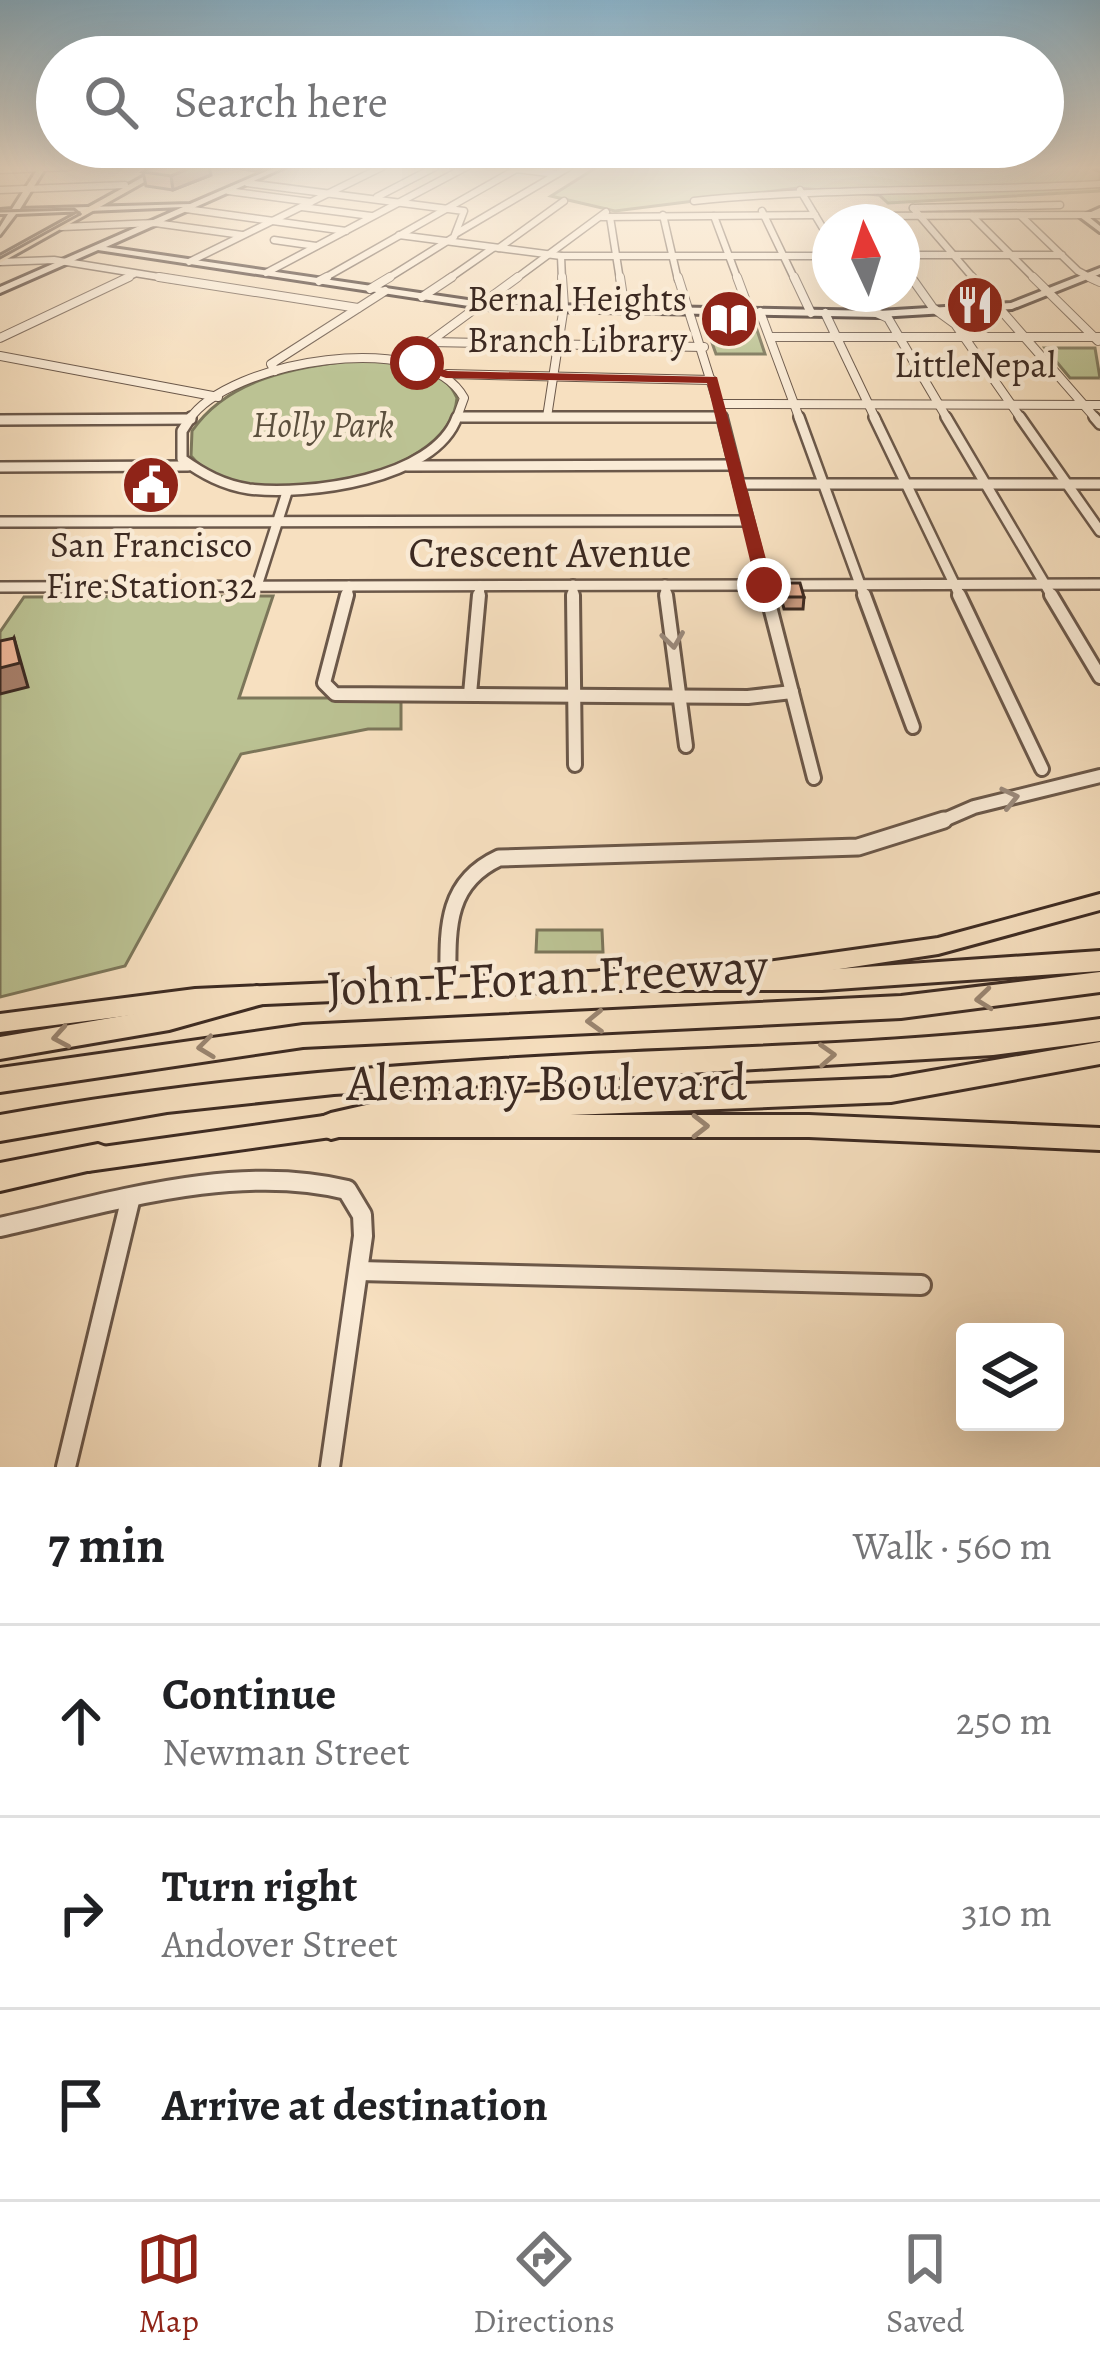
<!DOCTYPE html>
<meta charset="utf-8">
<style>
:root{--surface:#fff;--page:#f2f2f2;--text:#202124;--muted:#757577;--line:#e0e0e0;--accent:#8f2418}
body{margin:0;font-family:Alegreya,serif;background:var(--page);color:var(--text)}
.controls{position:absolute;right:36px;bottom:36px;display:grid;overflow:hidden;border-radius:12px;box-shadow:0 12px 48px #0002}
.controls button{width:108px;height:108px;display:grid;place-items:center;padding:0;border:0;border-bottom:3px solid var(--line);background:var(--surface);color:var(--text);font:60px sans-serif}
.compass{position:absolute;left:812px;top:204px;width:108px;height:108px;border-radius:50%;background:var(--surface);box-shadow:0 12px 48px #0002;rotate:356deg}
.stop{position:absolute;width:36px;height:36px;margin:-27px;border:9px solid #8f2418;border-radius:50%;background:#fff}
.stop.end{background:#8f2418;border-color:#fff;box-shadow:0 3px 12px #0008}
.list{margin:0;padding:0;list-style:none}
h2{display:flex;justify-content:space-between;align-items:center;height:156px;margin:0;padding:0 48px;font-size:51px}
h2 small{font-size:39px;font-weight:400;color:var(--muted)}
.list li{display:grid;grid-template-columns:78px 1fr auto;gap:36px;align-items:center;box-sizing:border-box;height:192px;padding:0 48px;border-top:3px solid var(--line)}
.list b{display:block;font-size:45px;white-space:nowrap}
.list p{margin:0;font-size:39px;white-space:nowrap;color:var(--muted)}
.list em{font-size:39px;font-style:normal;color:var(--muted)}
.icon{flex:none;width:66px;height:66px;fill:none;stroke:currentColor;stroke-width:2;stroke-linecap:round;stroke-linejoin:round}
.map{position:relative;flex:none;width:1100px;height:1467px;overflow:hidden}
.search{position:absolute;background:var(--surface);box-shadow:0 12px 48px #0002;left:36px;right:36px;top:36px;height:132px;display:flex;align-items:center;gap:30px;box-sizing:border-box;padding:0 42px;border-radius:66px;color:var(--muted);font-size:45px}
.sheet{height:732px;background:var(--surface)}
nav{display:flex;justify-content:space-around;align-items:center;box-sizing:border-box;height:168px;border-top:3px solid var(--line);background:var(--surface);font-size:33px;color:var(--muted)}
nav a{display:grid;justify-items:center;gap:6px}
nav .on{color:var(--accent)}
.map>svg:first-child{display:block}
.green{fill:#bbc293;stroke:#7c765a;stroke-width:3}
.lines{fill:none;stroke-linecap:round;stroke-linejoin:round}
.street-far5-casing{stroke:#6b584a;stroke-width:9}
.street-far4-casing{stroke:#6b584a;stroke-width:10}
.street-far3-casing{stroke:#6b584a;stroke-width:14}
.street-far2-casing{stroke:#6b584a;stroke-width:18}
.street-far1-casing{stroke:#6b584a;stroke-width:21}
.street-casing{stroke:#6b584a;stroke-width:24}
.secondary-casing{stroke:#3c2a22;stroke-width:6}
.primary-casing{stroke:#3c2a22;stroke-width:6}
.highway-casing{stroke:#3c2a22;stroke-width:6}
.street-far5{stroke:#faebd6;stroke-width:6}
.street-far4{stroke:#faebd6;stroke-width:8}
.street-far3{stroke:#faebd6;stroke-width:9}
.street-far2{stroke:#faebd6;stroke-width:12}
.street-far1{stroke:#faebd6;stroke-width:15}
.street{stroke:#faebd6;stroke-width:18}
.secondary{fill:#faebd6;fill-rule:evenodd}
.primary{fill:#f7e0c0;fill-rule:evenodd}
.highway{fill:#f7e0c0;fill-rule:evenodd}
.tram{stroke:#3c2a22;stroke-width:3}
.wall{fill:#cd9d82;stroke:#3c2a22;stroke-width:3}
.shaded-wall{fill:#a77f6a;stroke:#3c2a22;stroke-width:3}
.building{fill:#eeb697;stroke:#3c2a22;stroke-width:3}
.oneway{stroke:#9b8a7c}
.oneway2{stroke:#9a8571}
.route{fill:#8f2418}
.labels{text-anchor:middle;stroke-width:9;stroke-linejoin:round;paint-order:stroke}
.far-poi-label{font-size:36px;fill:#3c2a22;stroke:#faebd6}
.far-park-label{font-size:36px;font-style:italic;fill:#5c503e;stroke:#faebd6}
.street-label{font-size:42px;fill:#3c2a22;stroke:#faebd6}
.near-street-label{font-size:51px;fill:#3c2a22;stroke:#faebd6}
</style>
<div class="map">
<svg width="1100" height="1467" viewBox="0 0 1100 1467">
<rect width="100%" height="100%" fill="#f7e0c0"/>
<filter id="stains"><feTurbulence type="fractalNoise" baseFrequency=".00167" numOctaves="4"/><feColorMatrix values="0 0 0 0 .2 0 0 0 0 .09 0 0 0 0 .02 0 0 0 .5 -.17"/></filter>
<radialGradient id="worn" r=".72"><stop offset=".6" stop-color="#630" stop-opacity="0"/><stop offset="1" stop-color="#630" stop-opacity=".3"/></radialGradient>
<!-- green -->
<g class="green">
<path d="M597 167H1100V191L888 203 879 195 798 188 615 211 551 196Z"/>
<path d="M705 323 755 324 765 354H716Z"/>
<path d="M1045 348H1095L1100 378H1070Z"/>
<path d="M354 360C389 362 441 360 457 398 450 483 240 517 191 456L192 431C228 378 295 368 354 360Z"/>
<path d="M273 596 239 698H401V729H368L241 754 125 966 0 997V632L24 597Z"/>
<path d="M537 930H602L603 952H536Z"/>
</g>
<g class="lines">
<defs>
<g id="street-far5">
<path d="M516 169 557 174"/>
<path d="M0 170 70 167"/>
<path d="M247 183 464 211 454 237 385 280"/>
<path d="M0 190 125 185"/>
<path d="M800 190 830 240"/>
<path d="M228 191 311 202"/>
<path d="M377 197 435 167"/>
<path d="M694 201C829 187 964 192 1100 184"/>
<path d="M302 207 371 216"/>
<path d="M913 208 975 280"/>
<path d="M913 208 1060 205"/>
<path d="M186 209 346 231"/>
<path d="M762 211 795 280"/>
<path d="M663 215 678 280"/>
<path d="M714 216 738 280"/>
<path d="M868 216 1100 215"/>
<path d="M972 216 1036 280"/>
<path d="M1021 216 1078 271 1095 280"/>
<path d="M602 217 815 215"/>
<path d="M610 217 620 280"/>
<path d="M62 227 155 223 242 235"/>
<path d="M457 233 569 167"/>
<path d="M399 235 561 256H830"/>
<path d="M274 240 316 246"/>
<path d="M499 248 564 201"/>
<path d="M902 255H1062"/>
<path d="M561 256 562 280"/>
<path d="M0 262 54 260 178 280"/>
<path d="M189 262 382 167"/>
<path d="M902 263 913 280"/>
<path d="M266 273 466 167"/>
<path d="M122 280 134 274"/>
<path d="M321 280 520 167"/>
<path d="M447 280 493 248"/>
<path d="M514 280 606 212"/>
</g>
<g id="street-far4">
<path d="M159 277 358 308"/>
<path d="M620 277 625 310"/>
<path d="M678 277 723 420"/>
<path d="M737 277 750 312"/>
<path d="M794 277 811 313"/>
<path d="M911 277 933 308 955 324 1022 420"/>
<path d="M972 277 1097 420"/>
<path d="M1033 277 1098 341"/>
<path d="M1089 277 1100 282"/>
<path d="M319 281 327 277"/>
<path d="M370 289 390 277"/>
<path d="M862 294 872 311 888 318 948 420"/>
<path d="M422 297 452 277"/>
<path d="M760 312 800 420"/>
<path d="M825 313 876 420"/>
<path d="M770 337H1100"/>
<path d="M0 338 129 277"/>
<path d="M430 342 704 347"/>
<path d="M0 356 218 397"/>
<path d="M405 360 518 277"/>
<path d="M275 371 271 364 385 291"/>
<path d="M447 374 712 380"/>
<path d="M718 404 1100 405"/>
<path d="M461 417H722"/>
<path d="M547 417 564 306 562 277"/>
<path d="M0 420 191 419"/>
<path d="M189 420C228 361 425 327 464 398L456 420"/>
</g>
<g id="street-far3">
<path d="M191 417 182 431V459C203 474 223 485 249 489 306 496 435 480 457 417"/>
<path d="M461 417H722"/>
<path d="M722 417 768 598"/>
<path d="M799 417 865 598"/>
<path d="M874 417 961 598"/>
<path d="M946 417 1053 598"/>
<path d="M1020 417 1100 531"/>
<path d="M1094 417 1100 424"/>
<path d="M0 420 191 419"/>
<path d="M407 466 734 465"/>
<path d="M0 467 188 466"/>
<path d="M739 484H1100"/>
<path d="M0 522 748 521"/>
<path d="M573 585V598"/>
<path d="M665 585 667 598"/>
<path d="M257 586 287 492"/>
<path d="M0 587 1100 584"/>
<path d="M346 598 349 586"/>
<path d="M479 598 480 586"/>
</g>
<g id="street-far2">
<path d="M347 595 324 683 335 694 748 697 792 692"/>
<path d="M573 595 575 765"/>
<path d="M666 595 686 746"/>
<path d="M767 595 814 778"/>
<path d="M864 595 913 727"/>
<path d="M959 595 1042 769"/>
<path d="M1051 595 1100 677"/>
<path d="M470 694 479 595"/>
<path d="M937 823 974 807 1100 776"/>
</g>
<path id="street-far1" d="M448 987C448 933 443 884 499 858L858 847 944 820"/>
<g id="street">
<path d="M0 1227C108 1203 237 1162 347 1190L362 1215 363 1236 330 1467"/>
<path d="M359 1271 921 1285"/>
<path d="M66 1467 130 1201"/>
</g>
<g id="secondary">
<path d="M39 167H46L20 209 190 204 276 167H285L106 247 495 304 879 311 1011 303 1100 268V274L1012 309 879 317 495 310 98 250 0 293V287L183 207 16 214 0 235V227L8 214H0V210L12 209Z"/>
<path d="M1093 167H1100V170L1094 168Z"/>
<path d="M1100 208V213L1089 217 1100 226V232L1080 217Z"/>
</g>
<g id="primary">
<path d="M161 167H171L0 263V256Z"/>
<path d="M1100 894V910L938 954 753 982 745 979 742 973 745 967 753 964 938 938Z"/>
<path d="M611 971 619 974 622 980 619 986 611 989 195 1007 0 1032V1014L195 989Z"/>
<path d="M331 1115H809L1100 1128V1150L809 1137H331L88 1171 79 1168 75 1160 79 1152 88 1149Z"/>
</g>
<g id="highway">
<path d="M1100 951V971L822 990H603L594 987 590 980 594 973 603 970H822Z"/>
<path d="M1100 972V992L901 1018 303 1047 0 1092V1068L303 1025 901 996Z"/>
<path d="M257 986 266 989 270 996 266 1003 169 1030 0 1059V1037L169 1008Z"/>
<path d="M1100 1019V1041L993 1055 334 1094 167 1112 0 1141V1115C195 1080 392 1064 590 1054 760 1046 931 1043 1100 1019Z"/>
<path d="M1100 1042V1064L891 1102 397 1122 331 1139 321 1135 316 1126 321 1117 331 1113 397 1098 891 1078Z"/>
<path d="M98 1144 109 1148 113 1157 109 1166 0 1191V1163Z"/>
</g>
</defs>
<!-- street-far5 casing -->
<use href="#street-far5" class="street-far5-casing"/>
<!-- street-far4 casing -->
<use href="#street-far4" class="street-far4-casing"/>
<!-- street-far3 casing -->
<use href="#street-far3" class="street-far3-casing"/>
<!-- street-far2 casing -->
<use href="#street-far2" class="street-far2-casing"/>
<!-- street-far1 casing -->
<use href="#street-far1" class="street-far1-casing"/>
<!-- street casing -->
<use href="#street" class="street-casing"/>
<!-- secondary casing -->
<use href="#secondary" class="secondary-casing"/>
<!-- primary casing -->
<use href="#primary" class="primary-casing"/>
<!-- highway casing -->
<use href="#highway" class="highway-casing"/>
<!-- street-far5 -->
<use href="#street-far5" class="street-far5"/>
<!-- street-far4 -->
<use href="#street-far4" class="street-far4"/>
<!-- street-far3 -->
<use href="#street-far3" class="street-far3"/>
<!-- street-far2 -->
<use href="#street-far2" class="street-far2"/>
<!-- street-far1 -->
<use href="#street-far1" class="street-far1"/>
<!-- street -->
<use href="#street" class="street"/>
<!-- secondary -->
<use href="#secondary" class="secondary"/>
<!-- primary -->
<use href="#primary" class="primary"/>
<!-- highway -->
<use href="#highway" class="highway"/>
<!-- tram -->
<g class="tram">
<path d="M0 211 74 209 80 214"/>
<path d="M0 258 80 214"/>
</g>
</g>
<!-- wall -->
<g class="wall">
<path d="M228 167H265L256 171Z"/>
<path d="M143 172 211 175 173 190 146 186Z"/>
<path d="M167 475 159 490H139L136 480Z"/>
<path d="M781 583 804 597 803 609H784L780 594Z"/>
</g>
<!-- shaded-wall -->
<g class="shaded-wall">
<path d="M192 167H209L211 175 173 190 171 176Z"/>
<path d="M165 465 167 475 159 490 157 479Z"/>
<path d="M14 638 28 687 0 694V668Z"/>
</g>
<!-- building -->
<g class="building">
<path d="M152 167H192L171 176 143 172Z"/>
<path d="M144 465H165L157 479 136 480Z"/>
<path d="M781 583H800L804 597H786Z"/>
<path d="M14 638 20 663 0 668V641Z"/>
</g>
<!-- one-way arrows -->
<defs><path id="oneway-chevron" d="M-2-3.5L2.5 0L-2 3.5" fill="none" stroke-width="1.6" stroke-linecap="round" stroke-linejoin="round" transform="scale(3)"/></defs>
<g class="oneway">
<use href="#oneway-chevron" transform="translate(673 640) rotate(82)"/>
<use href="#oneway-chevron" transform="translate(1010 798) rotate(-13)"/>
</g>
<g class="oneway2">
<use href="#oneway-chevron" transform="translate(984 999) rotate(174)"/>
<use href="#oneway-chevron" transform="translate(595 1021) rotate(178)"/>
<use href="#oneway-chevron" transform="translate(61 1037) rotate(170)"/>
<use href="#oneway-chevron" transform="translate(206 1047) rotate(173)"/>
<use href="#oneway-chevron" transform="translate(827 1055) rotate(-3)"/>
<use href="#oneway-chevron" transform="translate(700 1126)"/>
</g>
<!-- sky -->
<linearGradient id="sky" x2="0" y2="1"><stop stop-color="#8ab8d3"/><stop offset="0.45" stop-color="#fbf1e3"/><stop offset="1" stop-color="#fbf1e3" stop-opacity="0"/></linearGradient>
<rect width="1100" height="373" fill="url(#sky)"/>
<!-- route -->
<path class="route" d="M412 360 448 371 717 377 773 585 764 590 756 585 707 383 446 378 412 366Z"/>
<!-- icons -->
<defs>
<symbol id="restaurant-disc" viewBox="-11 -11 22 22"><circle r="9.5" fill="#8f2418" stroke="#faebd6"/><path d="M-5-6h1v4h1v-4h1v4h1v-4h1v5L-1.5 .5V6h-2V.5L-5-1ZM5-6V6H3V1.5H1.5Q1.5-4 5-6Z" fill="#fff"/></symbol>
<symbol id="library-disc" viewBox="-11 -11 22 22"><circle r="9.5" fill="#8f2418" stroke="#faebd6"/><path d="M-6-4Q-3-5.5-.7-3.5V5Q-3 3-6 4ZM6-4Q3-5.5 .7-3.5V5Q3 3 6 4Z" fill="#fff"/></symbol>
<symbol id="civic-disc" viewBox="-11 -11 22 22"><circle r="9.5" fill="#8f2418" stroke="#faebd6"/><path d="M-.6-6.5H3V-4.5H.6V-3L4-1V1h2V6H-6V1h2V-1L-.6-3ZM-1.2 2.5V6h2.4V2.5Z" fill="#fff"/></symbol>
</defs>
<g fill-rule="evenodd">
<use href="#restaurant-disc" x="942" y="272" width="66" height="66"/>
<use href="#library-disc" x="696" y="286" width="66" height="66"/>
<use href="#civic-disc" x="118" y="452" width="66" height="66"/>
</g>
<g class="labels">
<!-- far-poi labels -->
<g class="far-poi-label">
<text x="687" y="311" text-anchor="end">Bernal Heights<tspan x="687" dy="41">Branch Library</tspan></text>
<text x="975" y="377">LittleNepal</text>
<text x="151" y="557">San Francisco<tspan x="151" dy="41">Fire Station 32</tspan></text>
</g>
<!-- far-park labels -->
<g class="far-park-label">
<text x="323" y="437">Holly Park</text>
</g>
<!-- street labels -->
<g class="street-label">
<text x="550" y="567">Crescent Avenue</text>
</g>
<!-- near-street labels -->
<g class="near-street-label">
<text transform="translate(547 976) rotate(-3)" y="18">John F Foran Freeway</text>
<text x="547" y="1100">Alemany Boulevard</text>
</g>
</g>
<rect width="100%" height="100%" filter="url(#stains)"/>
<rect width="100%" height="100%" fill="url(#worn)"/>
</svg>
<div class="controls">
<button><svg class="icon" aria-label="layers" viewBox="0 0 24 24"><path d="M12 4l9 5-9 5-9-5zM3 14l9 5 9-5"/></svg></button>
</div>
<svg class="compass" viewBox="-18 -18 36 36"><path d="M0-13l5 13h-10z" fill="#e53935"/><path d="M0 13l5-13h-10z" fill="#757577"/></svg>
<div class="stop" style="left:417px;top:363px"></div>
<div class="stop end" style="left:764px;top:585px"></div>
<div class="search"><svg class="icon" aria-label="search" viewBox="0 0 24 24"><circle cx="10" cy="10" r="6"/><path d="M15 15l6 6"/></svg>Search here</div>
</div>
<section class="sheet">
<h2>7 min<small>Walk · 560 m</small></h2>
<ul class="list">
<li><svg class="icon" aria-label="ahead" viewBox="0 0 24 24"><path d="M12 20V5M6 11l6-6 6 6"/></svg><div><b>Continue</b><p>Newman Street</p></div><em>250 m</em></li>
<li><svg class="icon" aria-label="right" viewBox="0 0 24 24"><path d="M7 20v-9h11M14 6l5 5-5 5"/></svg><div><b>Turn right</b><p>Andover Street</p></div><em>310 m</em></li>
<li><svg class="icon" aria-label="arrive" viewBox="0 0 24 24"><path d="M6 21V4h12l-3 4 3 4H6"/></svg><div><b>Arrive at destination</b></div></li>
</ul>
</section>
<nav>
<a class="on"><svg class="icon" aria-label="map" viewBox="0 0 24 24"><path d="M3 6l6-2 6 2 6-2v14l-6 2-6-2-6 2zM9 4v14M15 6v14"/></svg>Map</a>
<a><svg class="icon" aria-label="directions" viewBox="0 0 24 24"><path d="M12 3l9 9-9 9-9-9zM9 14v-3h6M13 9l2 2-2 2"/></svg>Directions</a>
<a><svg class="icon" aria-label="saved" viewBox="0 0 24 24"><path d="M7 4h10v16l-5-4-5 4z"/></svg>Saved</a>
</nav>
